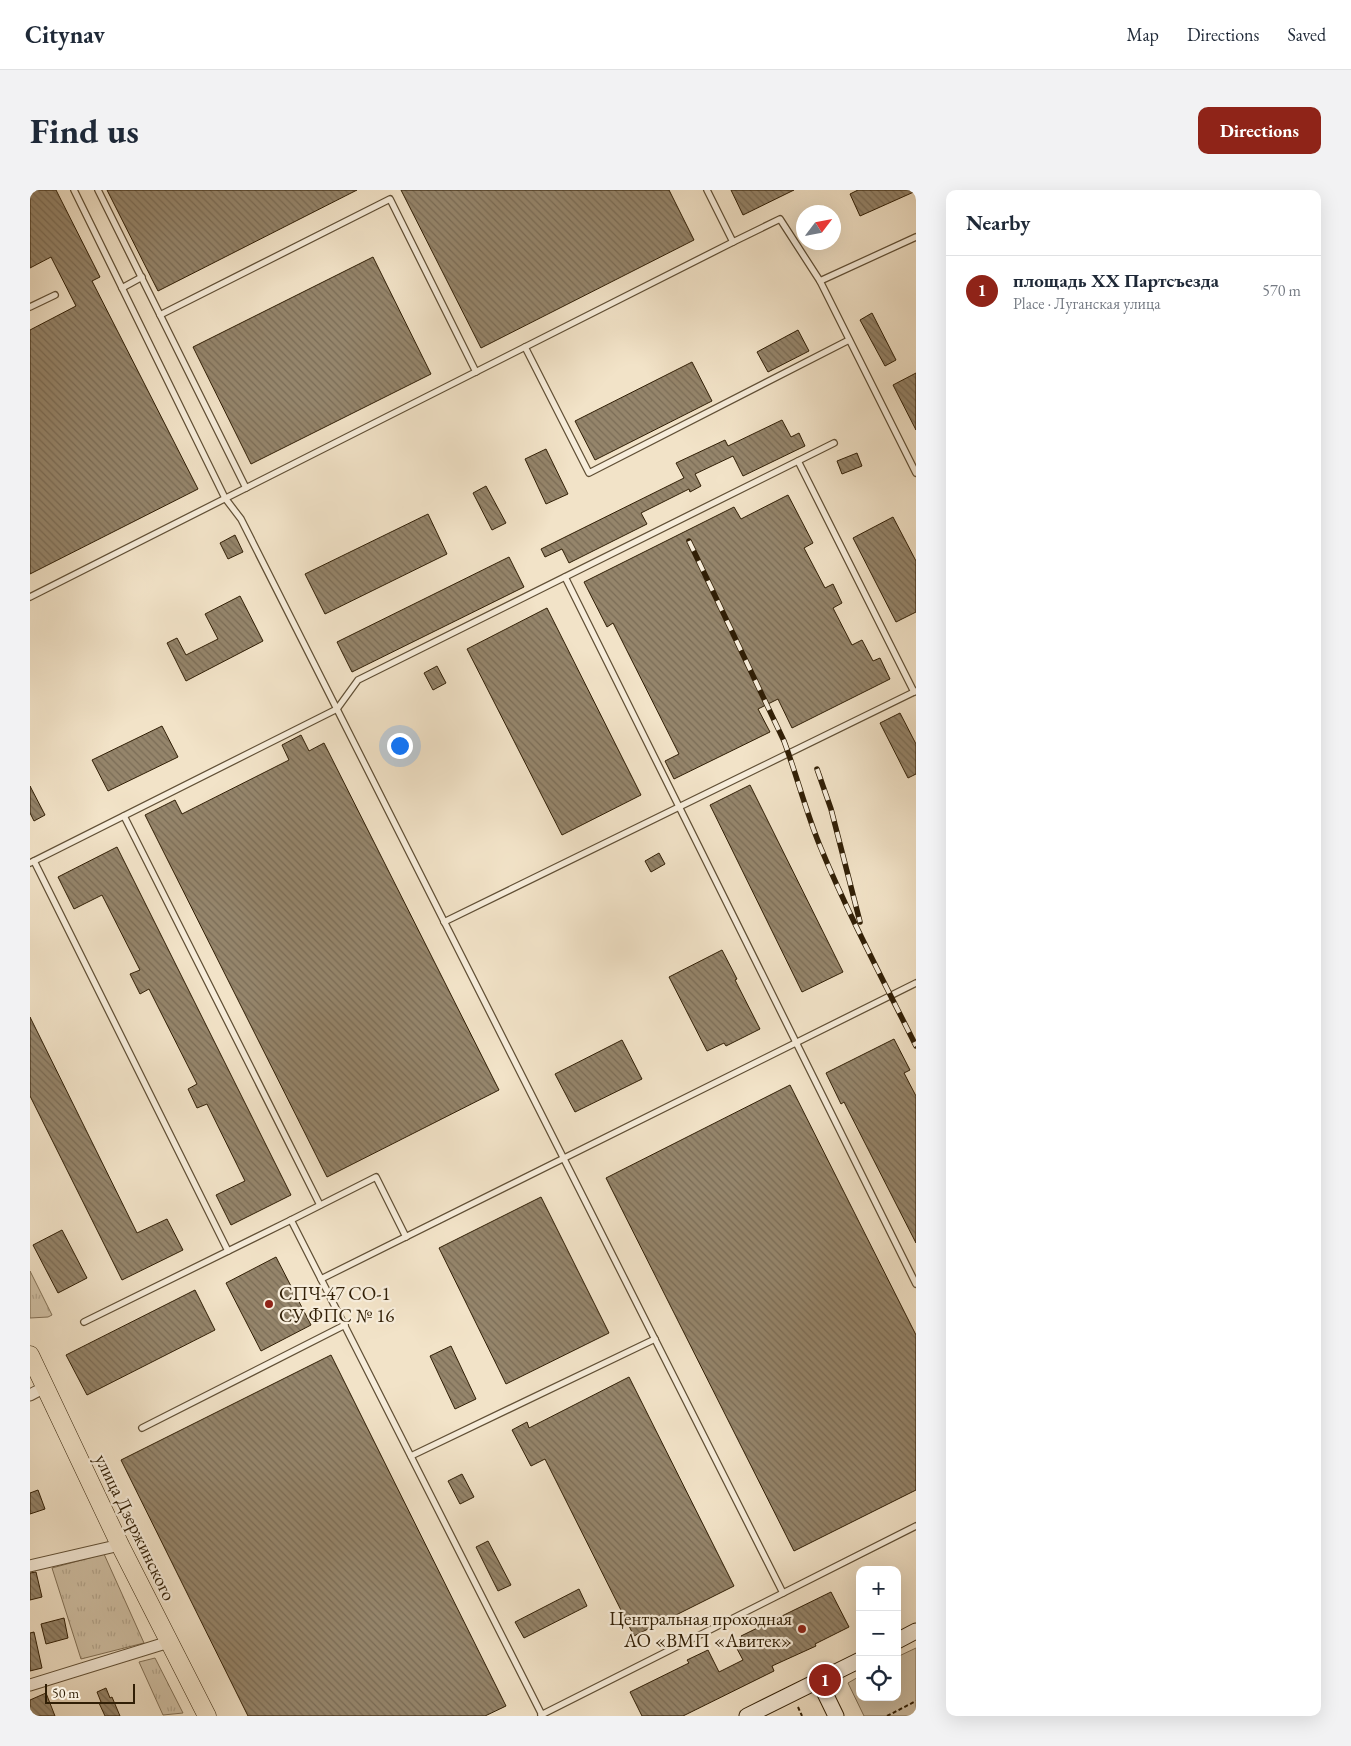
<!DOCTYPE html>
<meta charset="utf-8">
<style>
:root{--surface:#fff;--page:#f2f2f3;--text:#1f2937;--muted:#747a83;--line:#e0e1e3;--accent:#8f2418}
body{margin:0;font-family:"EB Garamond",serif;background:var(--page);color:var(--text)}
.controls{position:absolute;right:15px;bottom:15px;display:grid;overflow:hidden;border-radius:10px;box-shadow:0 5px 20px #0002}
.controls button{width:45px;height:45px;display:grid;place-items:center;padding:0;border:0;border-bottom:1px solid var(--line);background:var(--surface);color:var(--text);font:25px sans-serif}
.compass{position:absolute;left:766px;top:15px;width:45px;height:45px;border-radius:50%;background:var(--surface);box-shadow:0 5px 20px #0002;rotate:58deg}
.scale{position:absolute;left:15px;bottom:12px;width:90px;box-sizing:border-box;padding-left:5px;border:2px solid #311f06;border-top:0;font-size:14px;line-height:18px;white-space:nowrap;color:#311f06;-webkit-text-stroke:4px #f7eddb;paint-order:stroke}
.you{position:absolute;left:369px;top:555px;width:18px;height:18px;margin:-12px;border:4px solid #fff;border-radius:50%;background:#1a73e8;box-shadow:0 0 0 8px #1a73e833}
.badge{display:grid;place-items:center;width:32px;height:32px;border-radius:50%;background:var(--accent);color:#fff;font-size:16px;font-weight:700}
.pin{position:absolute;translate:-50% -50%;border:2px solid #fff;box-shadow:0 1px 5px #0006}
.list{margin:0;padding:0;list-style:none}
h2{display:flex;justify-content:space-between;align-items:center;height:65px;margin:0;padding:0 20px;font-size:21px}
h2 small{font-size:16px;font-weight:400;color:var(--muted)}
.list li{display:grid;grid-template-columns:32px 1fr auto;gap:15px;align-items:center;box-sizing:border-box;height:70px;padding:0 20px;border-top:1px solid var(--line)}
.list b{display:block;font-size:19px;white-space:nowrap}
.list p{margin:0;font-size:16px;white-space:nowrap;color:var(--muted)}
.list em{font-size:16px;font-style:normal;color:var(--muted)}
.icon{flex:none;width:28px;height:28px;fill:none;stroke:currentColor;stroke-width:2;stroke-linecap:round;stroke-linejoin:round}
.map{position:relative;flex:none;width:886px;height:1526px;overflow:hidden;border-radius:10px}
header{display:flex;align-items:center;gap:30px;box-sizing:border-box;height:70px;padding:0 25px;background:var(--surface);border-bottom:1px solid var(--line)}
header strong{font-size:24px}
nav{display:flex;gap:28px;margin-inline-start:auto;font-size:18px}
.intro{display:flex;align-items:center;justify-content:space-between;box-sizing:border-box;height:120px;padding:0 30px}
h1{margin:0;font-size:35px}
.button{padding:12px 22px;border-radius:10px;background:var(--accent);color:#fff;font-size:18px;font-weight:700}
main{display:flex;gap:30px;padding:0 30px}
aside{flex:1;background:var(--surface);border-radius:10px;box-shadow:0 5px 20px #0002}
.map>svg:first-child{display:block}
.grass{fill:url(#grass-tufts);stroke:#817056}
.green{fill:#d1c2a7;stroke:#817056}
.building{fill:url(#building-back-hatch);stroke:#311f06}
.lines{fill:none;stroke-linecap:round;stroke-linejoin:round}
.service-casing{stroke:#615036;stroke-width:8}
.minor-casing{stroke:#615036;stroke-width:13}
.secondary-casing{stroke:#311f06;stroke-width:17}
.trunk-casing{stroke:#311f06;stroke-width:19}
.path{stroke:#311f06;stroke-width:2;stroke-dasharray:4 2.5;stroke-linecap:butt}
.service{stroke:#f7eddb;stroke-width:5.5}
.minor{stroke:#f7eddb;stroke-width:11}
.secondary{stroke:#f7eddb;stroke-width:15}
.trunk{stroke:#f2e3c8;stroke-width:18}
.rail-casing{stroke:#311f06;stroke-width:5.5}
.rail{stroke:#f7eddb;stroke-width:4;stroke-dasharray:11;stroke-linecap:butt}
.poi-dot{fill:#8f2418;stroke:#f7eddb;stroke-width:2}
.labels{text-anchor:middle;stroke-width:4.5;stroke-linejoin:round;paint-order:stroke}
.poi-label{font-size:19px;fill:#311f06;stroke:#f7eddb;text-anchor:start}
.street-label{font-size:19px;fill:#311f06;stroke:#f7eddb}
</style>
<header>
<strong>Citynav</strong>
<nav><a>Map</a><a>Directions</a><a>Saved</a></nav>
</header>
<div class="intro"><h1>Find us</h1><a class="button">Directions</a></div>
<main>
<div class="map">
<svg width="886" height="1526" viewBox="0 0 886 1526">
<defs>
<pattern id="grass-tufts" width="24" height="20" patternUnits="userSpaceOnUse" patternTransform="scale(1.25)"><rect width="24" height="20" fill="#d1c2a7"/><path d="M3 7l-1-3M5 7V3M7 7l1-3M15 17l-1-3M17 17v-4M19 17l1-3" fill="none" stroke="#b4a68e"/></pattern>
<pattern id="building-back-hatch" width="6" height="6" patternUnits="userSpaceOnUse" patternTransform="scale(1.25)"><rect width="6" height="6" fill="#95856b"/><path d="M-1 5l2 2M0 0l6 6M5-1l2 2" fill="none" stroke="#7a6c56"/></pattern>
</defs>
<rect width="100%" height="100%" fill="#f2e3c8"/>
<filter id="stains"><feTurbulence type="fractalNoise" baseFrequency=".004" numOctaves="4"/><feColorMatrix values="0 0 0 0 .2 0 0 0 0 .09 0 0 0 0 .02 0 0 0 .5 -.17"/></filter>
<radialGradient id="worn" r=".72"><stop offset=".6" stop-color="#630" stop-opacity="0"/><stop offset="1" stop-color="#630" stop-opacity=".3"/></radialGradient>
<!-- grass -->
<g class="grass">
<path d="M0 1081 22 1125 18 1127 0 1128Z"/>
<path d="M74 1364 114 1453 51 1469 22 1378Z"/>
<path d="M125 1468 153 1523 133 1525 109 1472Z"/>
</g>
<!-- green -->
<path class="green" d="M886 1458V1526H834L818 1493 830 1486V1507H867V1467Z"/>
<!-- building -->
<g class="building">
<path d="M0 0H26L70 87 62 91 168 299 0 384V140L46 116 21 67 0 78Z"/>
<path d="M77 0H327L128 101Z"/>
<path d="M371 0H639L664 50 451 158Z"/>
<path d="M701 0H764L713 25Z"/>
<path d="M828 0H886V1L830 26 820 4Z"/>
<path d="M343 67 401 184 221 274 163 157Z"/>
<path d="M842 123 866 170 855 176 830 130Z"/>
<path d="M768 140 779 161 738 182 727 162Z"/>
<path d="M662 172 682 211 565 270 545 231Z"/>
<path d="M886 183V240L863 195Z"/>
<path d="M752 230 761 247 769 243 775 256 713 286 703 266 665 284 671 296 660 302 659 299 611 323 617 334 539 373 532 359 515 367 511 359 654 288 646 273 695 250 698 256Z"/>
<path d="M516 259 538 304 516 314 495 269Z"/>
<path d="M827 263 832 276 812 284 807 271Z"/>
<path d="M456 296 476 333 462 340 443 303Z"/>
<path d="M758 305 783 353 774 358 795 398 803 394 812 413 803 418 822 455 832 450 843 471 850 468 860 489 762 538 748 509 728 519 740 542 644 589 635 571 649 564 583 433 577 437 554 392 704 317 711 329Z"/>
<path d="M398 324 417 364 295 424 275 384Z"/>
<path d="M863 327 886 371V422L866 432 823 348Z"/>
<path d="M205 345 213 362 198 369 190 353Z"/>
<path d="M479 367 494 397 322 482 307 452Z"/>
<path d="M210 406 233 451 156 491 137 453 147 448 156 465 188 449 175 424Z"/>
<path d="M517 418 611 605 532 645 437 459Z"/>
<path d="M407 476 416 493 403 500 394 483Z"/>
<path d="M870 523 886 554V584L878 588 850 533Z"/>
<path d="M132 536 148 567 78 601 62 570Z"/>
<path d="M271 545 279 561 294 553 469 900 297 987 115 625 145 610 152 624 259 570 252 555Z"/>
<path d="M720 595 813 782 772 802 680 615Z"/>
<path d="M0 596 15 625 4 631 0 623Z"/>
<path d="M87 657 261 1005 201 1035 186 1005 215 991 177 914 167 918 158 899 167 894 119 799 110 804 100 784 110 780 72 705 44 719 28 687Z"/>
<path d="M629 663 635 674 621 682 615 671Z"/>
<path d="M692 760 707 789 705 790 730 839 696 856 694 853 677 861 639 787Z"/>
<path d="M0 827 107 1043 137 1029 153 1060 92 1090 0 906Z"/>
<path d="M864 849 880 880 874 883 886 906V1053L814 912 811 914 796 883Z"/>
<path d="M592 850 612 889 545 922 525 884Z"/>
<path d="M760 895 886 1145V1300L764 1361 576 988Z"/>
<path d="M511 1007 579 1143 476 1194 409 1058Z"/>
<path d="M32 1040 57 1088 28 1103 3 1055Z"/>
<path d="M246 1067 281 1135 231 1161 196 1093Z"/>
<path d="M165 1100 185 1140 57 1205 36 1165Z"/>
<path d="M421 1156 446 1209 425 1219 400 1166Z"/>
<path d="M301 1165 476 1516 455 1526H218L91 1270Z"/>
<path d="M599 1187 704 1396 604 1446 515 1269 501 1276 482 1240 497 1232 499 1238Z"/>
<path d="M432 1284 444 1307 430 1314 418 1291Z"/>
<path d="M8 1300 15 1319 0 1324V1303Z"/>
<path d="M458 1351 481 1395 468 1401 446 1357Z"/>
<path d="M6 1382 12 1407 0 1410V1383Z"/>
<path d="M549 1399 557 1416 494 1448 485 1432Z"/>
<path d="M801 1402 819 1437 785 1454 786 1456 742 1476 744 1481 653 1526H612L600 1502 659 1473 657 1470 678 1460 689 1482 713 1470 705 1455 714 1450 711 1446Z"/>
<path d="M34 1428 38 1448 16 1454 11 1434Z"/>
<path d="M4 1442 12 1478 0 1481V1443Z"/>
<path d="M76 1498 80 1508 82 1507 90 1526H75L69 1513 71 1512 67 1502Z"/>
<path d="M16 1503 25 1526H0V1510Z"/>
</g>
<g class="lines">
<defs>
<g id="service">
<path d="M44 0 195 308 211 329 753 1403"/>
<path d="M68 0 216 298"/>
<path d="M677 0 703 52 750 29 790 91 886 283"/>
<path d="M790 91 886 47"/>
<path d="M92 98 112 87"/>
<path d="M0 117 25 105"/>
<path d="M130 125 360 9 446 182"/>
<path d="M495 157 559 283 819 150"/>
<path d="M768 271 884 502"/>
<path d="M535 387 886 1094"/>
<path d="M0 407 703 52"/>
<path d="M94 626 290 1015"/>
<path d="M4 671 198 1061"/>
<path d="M0 673 307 519 328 490 804 253"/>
<path d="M414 732 886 501"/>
<path d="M261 1030 346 987 376 1047"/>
<path d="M291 1089 512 1525"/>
<path d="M54 1132 261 1030 291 1089 886 793"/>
<path d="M112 1238 315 1135"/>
<path d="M381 1266 625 1149"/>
<path d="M511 1525 886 1336"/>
</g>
<g id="minor">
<path d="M0 1205 15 1197"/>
<path d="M0 1376 90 1355"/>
<path d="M0 1495 139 1452"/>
</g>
<g id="secondary">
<path d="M867 1451 886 1441"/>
<path d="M789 1491 806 1526"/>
<path d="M717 1526 830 1470"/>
</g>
<path id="trunk" d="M0 1165 90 1355 177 1526"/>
</defs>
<!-- service casing -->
<use href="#service" class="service-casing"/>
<!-- minor casing -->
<use href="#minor" class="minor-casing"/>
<!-- secondary casing -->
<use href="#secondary" class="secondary-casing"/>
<!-- trunk casing -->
<use href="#trunk" class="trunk-casing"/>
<!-- path -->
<g class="path">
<path d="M768 1517 772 1526"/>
<path d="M857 1526 886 1511"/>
</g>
<!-- service -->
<use href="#service" class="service"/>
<!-- minor -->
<use href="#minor" class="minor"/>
<!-- secondary -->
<use href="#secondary" class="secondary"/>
<!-- trunk -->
<use href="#trunk" class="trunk"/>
<defs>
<g id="rail">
<path d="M659 351 754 551C767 586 776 622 790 656 818 724 853 790 886 856"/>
<path d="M787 579 801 619 830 732"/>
</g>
</defs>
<!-- rail casing -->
<use href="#rail" class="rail-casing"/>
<!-- rail -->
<use href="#rail" class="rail"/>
</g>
<!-- markers -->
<g class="poi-dot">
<circle cx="239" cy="1114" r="5"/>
<circle cx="772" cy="1439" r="5"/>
</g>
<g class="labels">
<!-- poi labels -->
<g class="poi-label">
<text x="249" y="1110">СПЧ-47 СО-1<tspan x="249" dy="22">СУ ФПС № 16</tspan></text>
<text x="762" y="1435" text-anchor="end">Центральная проходная<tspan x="762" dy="22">АО «ВМП «Авитек»</tspan></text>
</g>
<!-- street labels -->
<g class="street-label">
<text transform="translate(106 1337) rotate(64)" y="7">улица Дзержинского</text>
</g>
</g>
<rect width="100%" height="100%" filter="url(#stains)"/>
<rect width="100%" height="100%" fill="url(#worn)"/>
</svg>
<div class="controls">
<button>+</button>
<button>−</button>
<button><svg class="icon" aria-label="locate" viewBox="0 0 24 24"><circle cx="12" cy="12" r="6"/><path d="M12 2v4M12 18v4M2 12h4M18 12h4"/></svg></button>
</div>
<svg class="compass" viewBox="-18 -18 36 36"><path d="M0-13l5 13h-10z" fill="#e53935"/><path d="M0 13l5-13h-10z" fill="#747a83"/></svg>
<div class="scale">50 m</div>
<div class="you"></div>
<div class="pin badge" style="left:795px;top:1490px">1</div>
</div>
<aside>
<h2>Nearby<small></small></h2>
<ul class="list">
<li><span class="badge">1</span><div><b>площадь XX Партсъезда</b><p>Place · Луганская улица</p></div><em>570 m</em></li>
</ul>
</aside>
</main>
